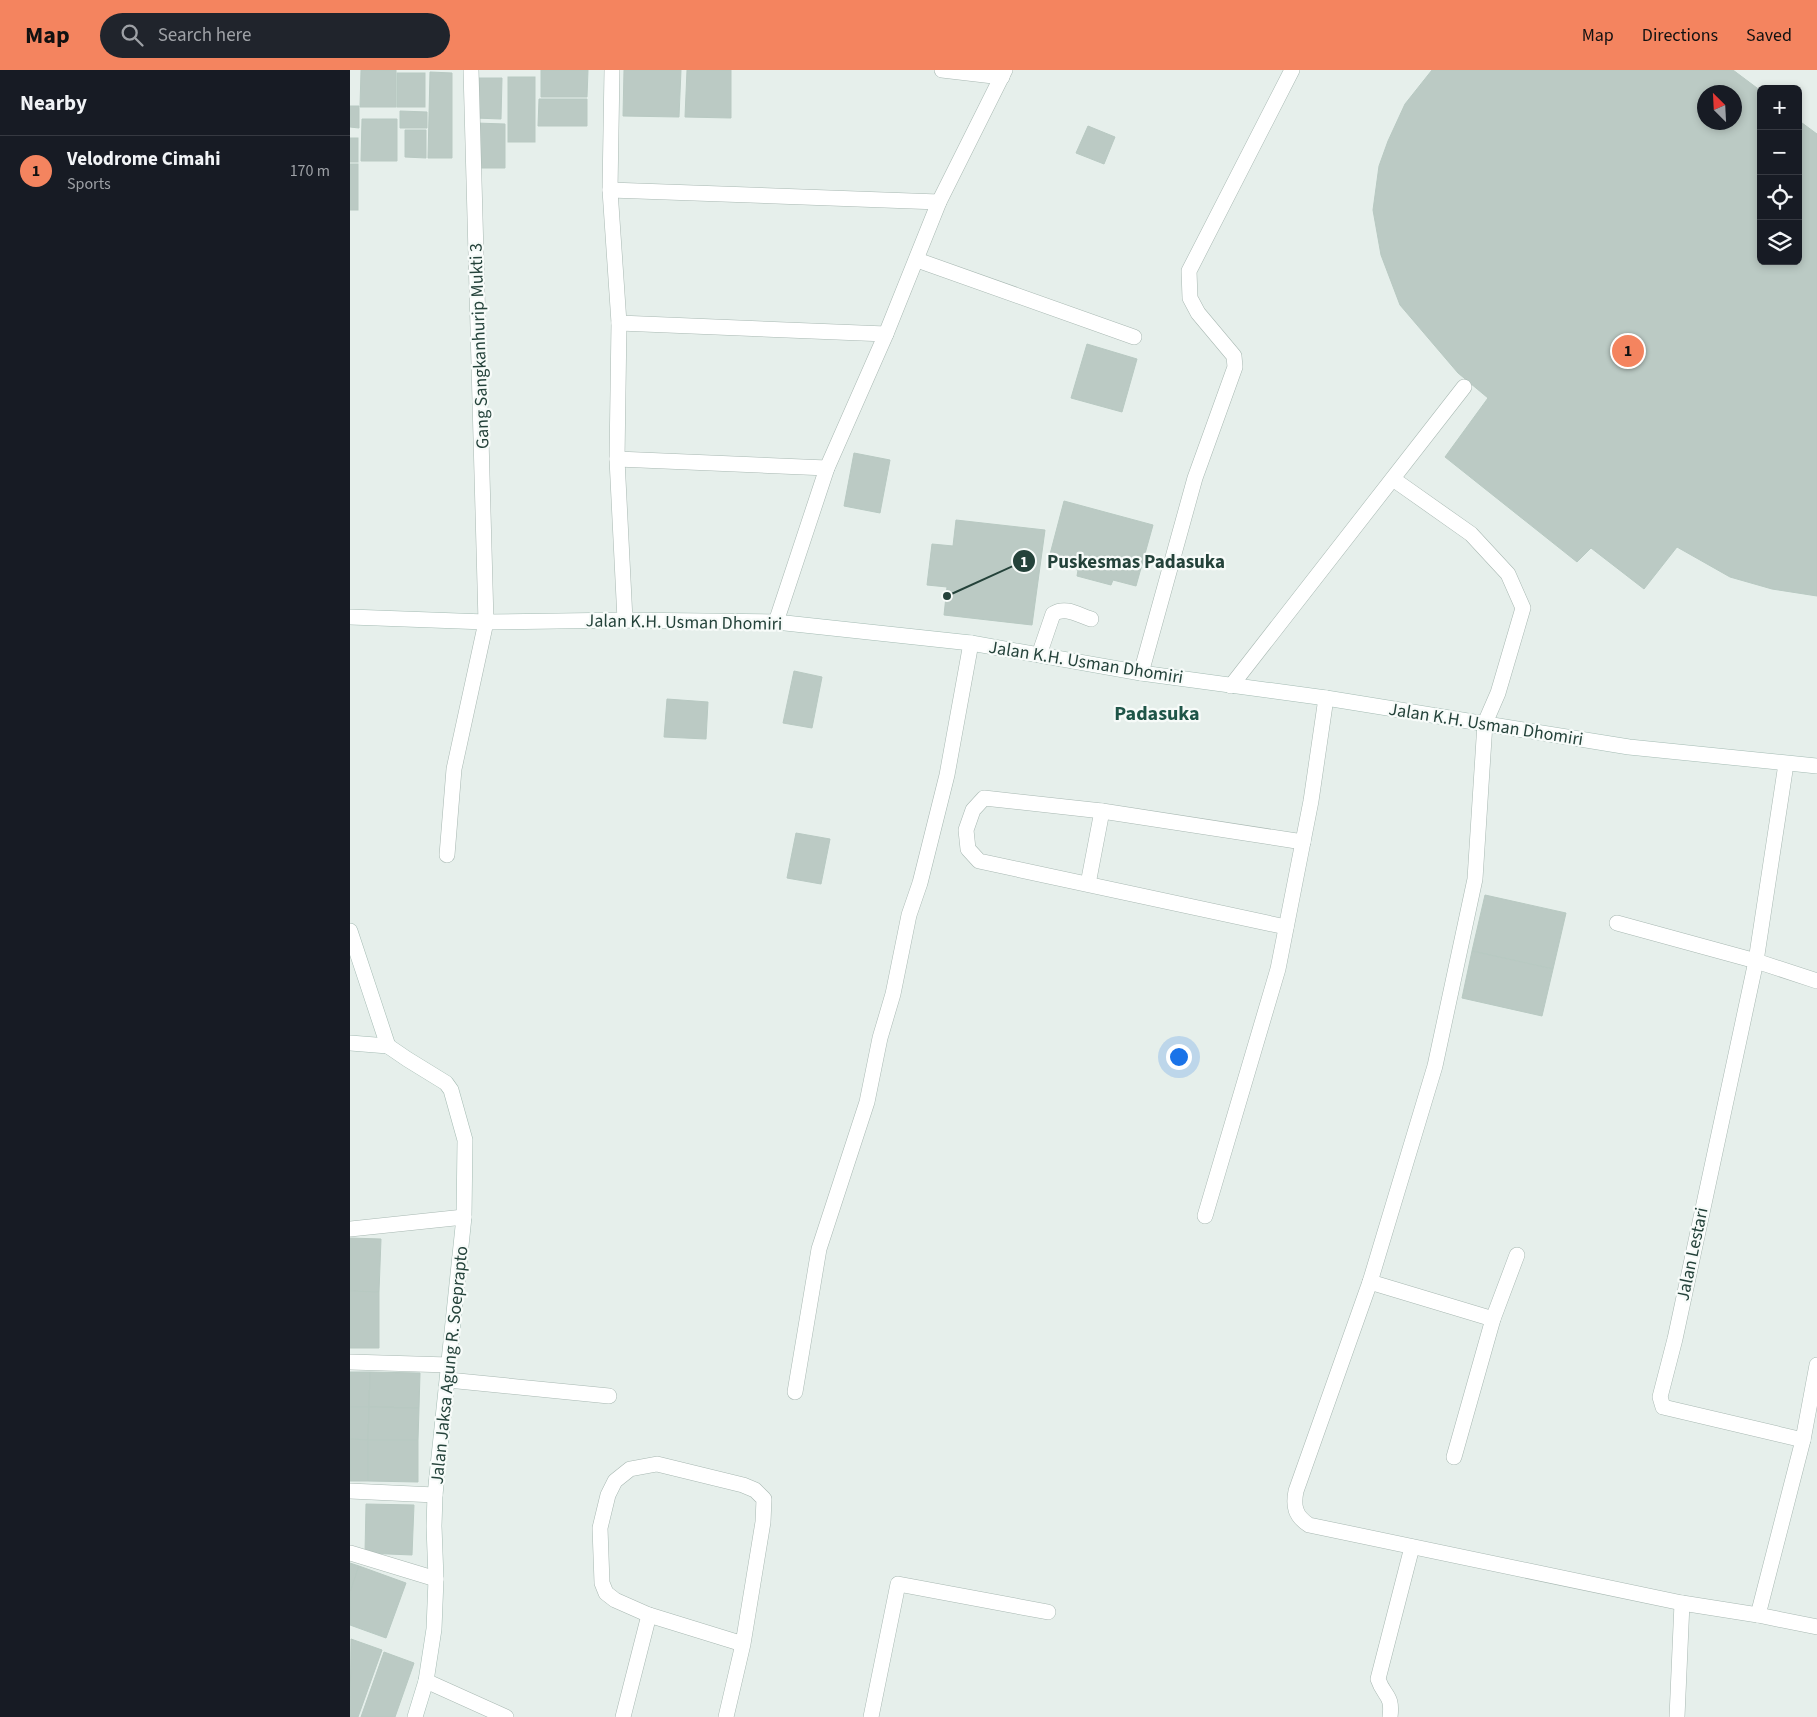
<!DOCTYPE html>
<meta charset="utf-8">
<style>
:root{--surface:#171b24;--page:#20242c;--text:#f1f3f6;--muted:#9ea1a6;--line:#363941;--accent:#f4845f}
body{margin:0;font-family:"Source Sans 3",sans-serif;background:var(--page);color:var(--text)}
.controls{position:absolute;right:15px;top:15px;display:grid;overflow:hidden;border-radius:8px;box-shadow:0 2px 8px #0003}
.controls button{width:45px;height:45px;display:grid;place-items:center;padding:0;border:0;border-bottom:1px solid var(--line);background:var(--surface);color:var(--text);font:25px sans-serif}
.compass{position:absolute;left:1347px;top:15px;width:45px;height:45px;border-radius:50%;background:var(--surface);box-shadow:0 2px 8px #0003;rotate:336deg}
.you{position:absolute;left:828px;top:986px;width:18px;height:18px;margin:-12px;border:4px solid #fff;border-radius:50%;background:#1a73e8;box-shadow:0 0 0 8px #1a73e833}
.badge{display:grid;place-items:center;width:32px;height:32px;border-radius:50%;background:var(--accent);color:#111;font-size:16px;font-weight:700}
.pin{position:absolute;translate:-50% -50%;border:2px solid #fff;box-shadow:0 1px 5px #0006}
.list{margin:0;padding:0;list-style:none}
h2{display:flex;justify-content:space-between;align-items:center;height:65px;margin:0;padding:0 20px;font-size:21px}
h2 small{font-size:16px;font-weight:400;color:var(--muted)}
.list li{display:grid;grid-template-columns:32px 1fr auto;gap:15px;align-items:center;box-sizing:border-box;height:70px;padding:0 20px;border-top:1px solid var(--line)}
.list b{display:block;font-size:19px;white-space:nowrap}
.list p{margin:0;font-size:16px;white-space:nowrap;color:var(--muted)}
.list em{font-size:16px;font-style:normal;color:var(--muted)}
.icon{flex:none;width:28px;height:28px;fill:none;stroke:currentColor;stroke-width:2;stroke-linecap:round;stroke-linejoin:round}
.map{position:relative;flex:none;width:1467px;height:1647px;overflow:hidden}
header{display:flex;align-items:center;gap:30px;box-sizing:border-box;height:70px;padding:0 25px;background:var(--accent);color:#111}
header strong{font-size:24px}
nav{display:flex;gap:28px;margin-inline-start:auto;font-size:18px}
.search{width:350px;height:45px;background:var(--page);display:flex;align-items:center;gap:12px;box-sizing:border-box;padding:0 18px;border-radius:28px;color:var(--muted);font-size:19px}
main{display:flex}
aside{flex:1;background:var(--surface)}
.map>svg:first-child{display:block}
.building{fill:#bbcac4;stroke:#b8c9c2;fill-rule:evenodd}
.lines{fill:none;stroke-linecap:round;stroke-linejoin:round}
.lane-casing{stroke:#a8b8b2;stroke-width:16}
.street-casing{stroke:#a8b8b2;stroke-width:16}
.secondary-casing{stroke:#a4bbb3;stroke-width:16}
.lane{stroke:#fff;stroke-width:15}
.street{stroke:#fff;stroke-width:15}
.secondary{stroke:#fff;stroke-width:15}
.labels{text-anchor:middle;stroke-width:4.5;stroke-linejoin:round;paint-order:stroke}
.street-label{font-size:18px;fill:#24423a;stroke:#f7fbf9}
.quarter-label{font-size:20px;font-weight:bold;fill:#1f5548;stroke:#f7fbf9}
.leader{fill:none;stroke:#24423a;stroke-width:2}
.callout-dot{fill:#24423a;stroke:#f7fbf9;stroke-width:2}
.mark-label{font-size:15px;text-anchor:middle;font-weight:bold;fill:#fff}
.callout-label{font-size:19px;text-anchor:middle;font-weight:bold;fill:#24423a;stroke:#f7fbf9;stroke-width:4.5;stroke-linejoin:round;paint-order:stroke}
</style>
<header>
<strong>Map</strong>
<div class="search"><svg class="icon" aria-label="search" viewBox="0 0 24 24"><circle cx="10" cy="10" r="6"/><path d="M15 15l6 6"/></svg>Search here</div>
<nav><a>Map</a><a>Directions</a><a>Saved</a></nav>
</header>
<main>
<aside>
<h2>Nearby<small></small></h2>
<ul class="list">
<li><span class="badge">1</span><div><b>Velodrome Cimahi</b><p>Sports</p></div><em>170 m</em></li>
</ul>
</aside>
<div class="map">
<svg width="1467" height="1647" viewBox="0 0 1467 1647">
<rect width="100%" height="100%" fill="#e6efeb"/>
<!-- building -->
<g class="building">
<path d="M11 0H46V37H10Z"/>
<path d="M191 0H238L237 27H191Z"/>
<path d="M274 0H331L329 47 273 46Z"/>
<path d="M337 0H381V48L335 47Z"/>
<path d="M1082 0H1383L1411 21V191H1448V50L1467 64V526L1422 519 1380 507 1327 477 1294 519 1241 478 1227 492 1095 387 1138 328 1108 303 1050 235 1031 185 1023 140 1029 96 1038 71 1055 34ZM1354 22H1384V52H1354Z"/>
<path d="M80 2 102 3V88H78Z"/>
<rect x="47" y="3" width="28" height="34"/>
<rect x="158" y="7" width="27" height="65"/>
<path d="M126 8H152L151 49 125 48Z"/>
<path d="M189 29H237V56H188Z"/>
<path d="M0 36H9V58L0 57Z"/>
<path d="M50 41 77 42V58H50Z"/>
<path d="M12 49H47V91H11Z"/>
<path d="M126 53 155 54V98H125Z"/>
<path d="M738 56 765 67 754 94 726 83Z"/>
<path d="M55 60H76V88L55 87Z"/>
<rect x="0" y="68" width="8" height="24"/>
<rect x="0" y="94" width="8" height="46"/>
<path d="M737 274 787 289 772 342 721 328Z"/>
<path d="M504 383 540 390 530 443 494 436Z"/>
<path d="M714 431 803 455 786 516 763 510 761 515 727 506 728 500 698 492Z"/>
<path d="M606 450 695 460 682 555 594 545 597 517 577 515 582 474 603 476Z"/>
<path d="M444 601 472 607 462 658 433 653Z"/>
<path d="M317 629 358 632 356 669 314 667Z"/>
<path d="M446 763 480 769 471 814 437 808Z"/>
<path d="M1135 825 1216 843 1203 899 1122 881Z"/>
<path d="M1122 881 1203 899 1192 946 1112 928Z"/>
<path d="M0 1168 31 1169 29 1222 0 1221Z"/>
<path d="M0 1221 29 1222V1278H0Z"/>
<path d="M0 1302H20L19 1337H0Z"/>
<path d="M20 1302 70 1303 69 1338 19 1337Z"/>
<path d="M0 1337H19L18 1370 0 1369Z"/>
<path d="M19 1337 69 1338 68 1370H18Z"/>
<path d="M0 1369 18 1370V1411H0Z"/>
<path d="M18 1370H68V1412L18 1411Z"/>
<path d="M16 1434 64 1435 62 1485 15 1483Z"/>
<path d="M0 1493 9 1496 0 1522Z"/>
<path d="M9 1496 56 1513 36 1568 0 1555V1522Z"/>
<path d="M1 1569 32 1580 8 1647H0Z"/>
<path d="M34 1582 64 1593 45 1647H11Z"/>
</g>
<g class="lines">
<defs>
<g id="lane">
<path d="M1043 409 1121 464 1158 504 1173 538 1148 623 1135 653"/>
<path d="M689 585 703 544C716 536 728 545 741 549"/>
<path d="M881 616 1114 317"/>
<path d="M738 814 752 741"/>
<path d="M936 857 629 791 618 779 616 760 623 740 634 728 752 741 953 772"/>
<path d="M855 1146 928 899 961 731 976 628"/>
</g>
<g id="street">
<path d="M262 0 260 120 269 253 267 389 275 550"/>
<path d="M592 0 652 7"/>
<path d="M260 120 589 132"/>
<path d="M567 190 784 267"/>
<path d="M269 253 536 264"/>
<path d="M267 389 477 398"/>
<path d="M426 552 477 398 536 264 589 132 655 0"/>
<path d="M791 603 845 408 885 297 884 286 848 243 840 228 839 201 942 0"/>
<path d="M1135 653 1125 809 1085 996 1020 1212 946 1421C943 1436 945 1446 959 1455L1332 1533 1408 1545 1467 1557"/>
<path d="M1436 694 1406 891 1325 1269 1310 1327 1313 1337 1453 1370"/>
<path d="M97 785 104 699 136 552 121 0"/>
<path d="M1267 853 1406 891 1467 911"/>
<path d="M0 1159 114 1147"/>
<path d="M1020 1212 1143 1249"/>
<path d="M0 1292 99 1295"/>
<path d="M98 1310 259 1326"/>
<path d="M445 1322 469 1179 517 1032 530 968 543 924 559 845 570 813 597 705 621 573"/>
<path d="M1104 1387 1143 1249 1167 1185"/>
<path d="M0 1421 85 1425"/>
<path d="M0 1483 86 1509"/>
<path d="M1408 1545 1453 1370 1467 1295"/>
<path d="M76 1611 156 1647"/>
<path d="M273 1647 299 1545"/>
<path d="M376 1647 393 1574 413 1452 414 1429 405 1420 393 1415 307 1394 280 1399 265 1411 258 1425 250 1458 252 1513 256 1523 265 1530 299 1545 393 1574"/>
<path d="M521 1647 548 1514 698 1542"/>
<path d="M1040 1647C1043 1624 1034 1627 1028 1609L1062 1477"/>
<path d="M1327 1647 1332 1533"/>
</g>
<g id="secondary">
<path d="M0 547 136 552 275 550 426 552 621 573 791 603 976 628 1279 677 1467 696"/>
<path d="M0 861 38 976"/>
<path d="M0 973 38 976"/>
<path d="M38 976 57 989 96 1013 101 1020 115 1070 114 1147 85 1425 84 1456 86 1509 84 1559 76 1611 65 1647"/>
</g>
</defs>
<!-- lane casing -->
<use href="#lane" class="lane-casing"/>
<!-- street casing -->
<use href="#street" class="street-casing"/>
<!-- secondary casing -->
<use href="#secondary" class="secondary-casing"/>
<!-- lane -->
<use href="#lane" class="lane"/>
<!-- street -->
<use href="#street" class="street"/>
<!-- secondary -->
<use href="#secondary" class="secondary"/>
</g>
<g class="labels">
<!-- street labels -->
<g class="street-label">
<text transform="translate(129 276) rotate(-92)" y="6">Gang Sangkanhurip Mukti 3</text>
<text transform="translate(334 552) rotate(1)" y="6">Jalan K.H. Usman Dhomiri</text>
<text transform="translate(736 592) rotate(9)" y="6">Jalan K.H. Usman Dhomiri</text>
<text transform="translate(1136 654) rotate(9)" y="6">Jalan K.H. Usman Dhomiri</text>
<text transform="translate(1342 1184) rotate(-78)" y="6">Jalan Lestari</text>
<text transform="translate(99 1295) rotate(-84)" y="6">Jalan Jaksa Agung R. Soeprapto</text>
</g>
<!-- quarter labels -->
<g class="quarter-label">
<text x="807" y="650">Padasuka</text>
</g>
</g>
<!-- callouts -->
<path class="leader" d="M597 526L674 491"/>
<g class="callout-dot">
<circle cx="597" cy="526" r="5"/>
<circle cx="674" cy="491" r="12"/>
</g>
<g class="mark-label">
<text x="674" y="497">1</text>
</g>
<g class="callout-label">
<text x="786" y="498">Puskesmas Padasuka</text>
</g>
</svg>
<div class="controls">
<button>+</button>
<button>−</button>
<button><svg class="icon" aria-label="locate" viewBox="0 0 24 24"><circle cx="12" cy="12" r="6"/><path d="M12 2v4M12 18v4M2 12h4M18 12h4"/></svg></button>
<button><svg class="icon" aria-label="layers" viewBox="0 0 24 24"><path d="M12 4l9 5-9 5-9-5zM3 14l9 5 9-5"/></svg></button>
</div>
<svg class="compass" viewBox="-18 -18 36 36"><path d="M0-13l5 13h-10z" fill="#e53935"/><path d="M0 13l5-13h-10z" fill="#9ea1a6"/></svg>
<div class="you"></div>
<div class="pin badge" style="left:1278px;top:281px">1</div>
</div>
</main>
